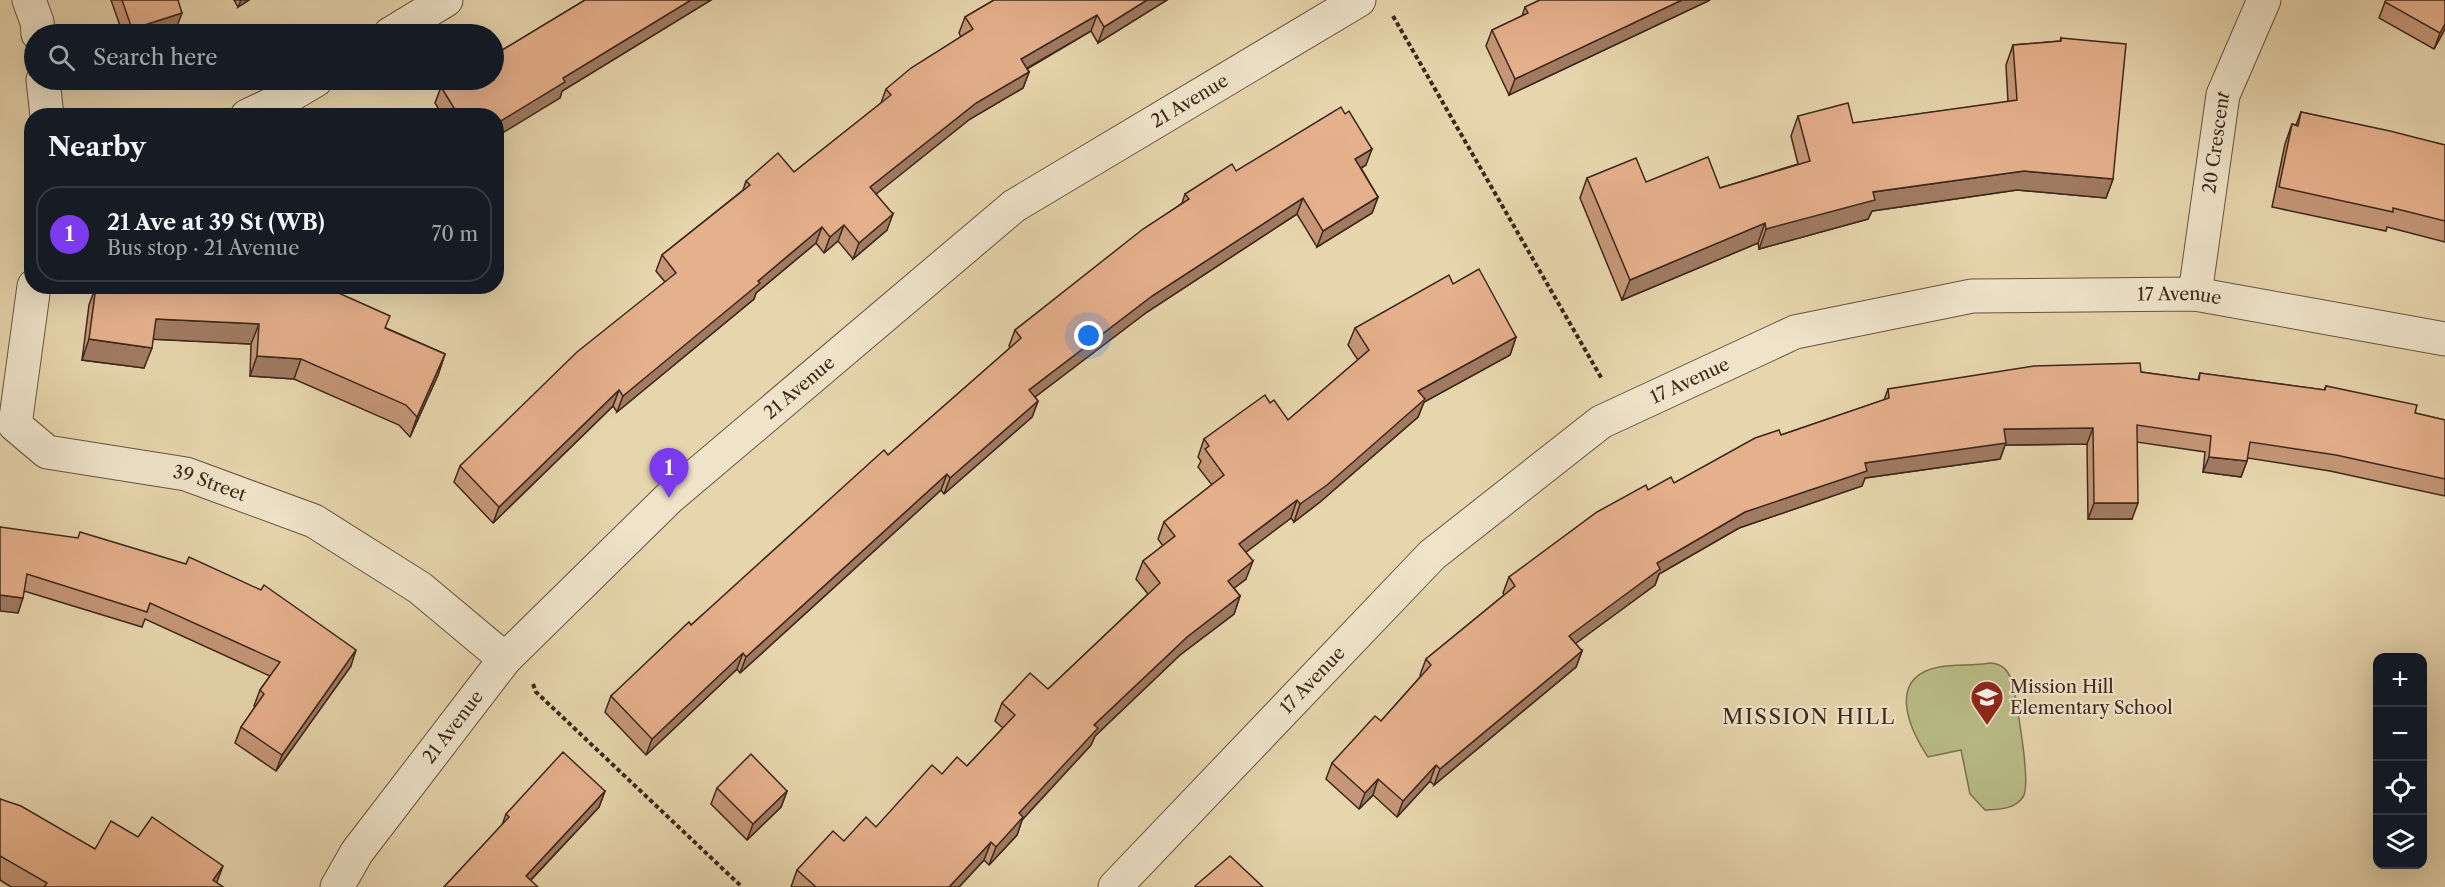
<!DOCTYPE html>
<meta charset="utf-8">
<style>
:root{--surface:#171b24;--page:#20242c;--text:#f1f3f6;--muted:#9ea1a6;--line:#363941;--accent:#7c3aed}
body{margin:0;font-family:"Libre Caslon Text",serif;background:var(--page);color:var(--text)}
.controls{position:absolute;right:18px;bottom:18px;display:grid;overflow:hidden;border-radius:12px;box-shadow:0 6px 24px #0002}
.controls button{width:54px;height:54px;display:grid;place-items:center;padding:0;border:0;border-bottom:2px solid var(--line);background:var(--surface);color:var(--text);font:30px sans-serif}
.you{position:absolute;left:1089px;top:336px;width:21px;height:21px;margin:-15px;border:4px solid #fff;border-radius:50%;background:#1a73e8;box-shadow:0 0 0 9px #1a73e833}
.badge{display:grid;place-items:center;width:39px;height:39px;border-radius:50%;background:var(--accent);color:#fff;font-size:20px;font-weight:700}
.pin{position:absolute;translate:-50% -50px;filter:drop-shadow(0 2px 3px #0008)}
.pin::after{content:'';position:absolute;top:32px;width:21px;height:18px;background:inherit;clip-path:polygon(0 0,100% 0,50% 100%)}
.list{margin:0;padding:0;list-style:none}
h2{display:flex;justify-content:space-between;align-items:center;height:78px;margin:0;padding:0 24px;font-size:26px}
h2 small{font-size:20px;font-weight:400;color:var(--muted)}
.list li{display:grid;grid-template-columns:39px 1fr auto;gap:18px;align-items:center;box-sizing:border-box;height:96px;margin:0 12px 12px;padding:0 12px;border:2px solid var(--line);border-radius:24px}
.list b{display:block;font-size:22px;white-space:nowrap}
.list p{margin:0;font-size:20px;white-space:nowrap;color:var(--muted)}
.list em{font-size:20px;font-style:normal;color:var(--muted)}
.icon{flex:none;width:33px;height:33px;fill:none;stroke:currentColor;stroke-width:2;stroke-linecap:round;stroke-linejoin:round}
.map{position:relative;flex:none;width:2445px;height:887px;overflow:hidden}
.search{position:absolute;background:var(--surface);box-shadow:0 6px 24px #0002;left:24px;top:24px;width:480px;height:66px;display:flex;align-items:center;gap:15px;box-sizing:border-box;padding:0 21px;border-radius:33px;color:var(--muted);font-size:22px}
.panel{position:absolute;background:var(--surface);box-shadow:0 6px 24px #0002;left:24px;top:108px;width:480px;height:186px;border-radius:24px}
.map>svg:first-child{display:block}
.green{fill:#b9bc87;stroke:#7c7252;stroke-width:1.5}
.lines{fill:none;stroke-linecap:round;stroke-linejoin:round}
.minor-casing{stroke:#685340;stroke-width:35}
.path{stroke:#3e281c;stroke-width:4;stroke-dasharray:4.5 3;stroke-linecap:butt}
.minor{stroke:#efe4ca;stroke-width:33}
.wall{fill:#c59778;stroke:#3e281c;stroke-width:1.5}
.shaded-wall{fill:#a07b62;stroke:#3e281c;stroke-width:1.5}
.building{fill:#e5b08c;stroke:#3e281c;stroke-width:1.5}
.labels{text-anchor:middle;stroke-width:4.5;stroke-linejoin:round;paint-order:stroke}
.street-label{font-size:18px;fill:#3e281c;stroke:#efe4ca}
.poi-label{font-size:18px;fill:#3e281c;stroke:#efe4ca;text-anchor:start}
.quarter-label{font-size:21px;letter-spacing:1.5px;fill:#3e281c;stroke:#efe4ca}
</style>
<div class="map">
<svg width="2445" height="887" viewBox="0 0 2445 887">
<rect width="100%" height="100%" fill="#e7d5ad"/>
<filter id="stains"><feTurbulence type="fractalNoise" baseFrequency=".00333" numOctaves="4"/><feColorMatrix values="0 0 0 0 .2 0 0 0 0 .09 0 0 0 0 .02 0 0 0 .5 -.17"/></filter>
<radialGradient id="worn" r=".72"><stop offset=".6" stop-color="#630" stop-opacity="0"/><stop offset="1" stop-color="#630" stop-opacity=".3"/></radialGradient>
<!-- green -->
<path class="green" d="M1990 663C2004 664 2007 670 2013 682 2016 702 2032 785 2023 797 2014 810 1999 809 1985 810L1970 794 1961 750 1928 757C1908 727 1887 677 1939 667 1956 664 1973 666 1990 663Z"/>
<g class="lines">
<defs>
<g id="minor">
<path d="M29 0 37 22 38 34"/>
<path d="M390 34 446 0"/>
<path d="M43 80 47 116"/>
<path d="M247 116 289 96 316 80"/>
<path id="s1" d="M34 286 15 425 47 452 186 474 314 521 420 588 505 659"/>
<path id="s2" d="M2195 294 2223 95 2264 0"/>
<path id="s3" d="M337 887 357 852 505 659 669 498 1014 206 1359 0"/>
<path id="s4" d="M1115 887 1432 555 1601 422 1795 332 1972 296 2195 294 2445 339"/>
</g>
</defs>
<!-- minor casing -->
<use href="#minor" class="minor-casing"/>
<!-- path -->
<g class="path">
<path d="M1393 16 1602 379"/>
<path d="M533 684 536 692 742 887"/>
</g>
<!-- minor -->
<use href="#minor" class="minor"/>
</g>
<!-- wall -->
<g class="wall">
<path d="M111 0H178L176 29 159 34H123Z"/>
<path d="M234 0H249L238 7Z"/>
<path d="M585 0H711L562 91 560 98 496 116H443L435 103 441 87Z"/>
<path d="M994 0H1167L1098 43 1091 31 1027 69 1029 72 1023 88 970 119 876 194 887 230 853 259 838 241 824 253 816 243 756 293 754 299 617 412 613 406 493 523 454 482 460 466 665 282 656 271 662 255 743 190 746 181 794 172 881 103 886 89 961 37 959 33 965 17Z"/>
<path d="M1540 0H1710L1509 95 1486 46 1492 30 1522 16 1525 7Z"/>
<path d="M2385 2 2445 29 2434 49 2379 18Z"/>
<path d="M2061 38 2113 179 2106 198 2017 190 1872 211 1868 219 1759 249 1758 243 1622 300 1580 198 1587 178 1720 188 1798 164 1791 136 1798 116 1853 123 2008 102 2006 65 2013 45 2060 41Z"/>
<path d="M2301 112 2445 145V242L2387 227 2386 231 2272 207 2285 144 2292 124 2296 125Z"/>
<path d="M1366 165 1361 168 1378 197 1372 213 1317 247 1297 214 1147 312 1035 397 1038 401 1032 417 944 494 941 490 740 673 737 669 646 755 605 712 611 696 691 625 888 455 1010 348 1009 346 1015 330 1182 203 1185 194 1236 171Z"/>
<path d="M1453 284 1516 337 1510 355 1424 402 1418 417 1320 502 1294 522 1291 518 1246 552V579L1234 588 1240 596 1234 614 1180 655 1095 736 1091 745 1022 820 1017 835 989 865 984 860 959 887H791L797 870 844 841 876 827 942 774 967 766 1003 728 995 721 1002 703 1048 689 1148 594 1136 579 1143 561 1163 546 1158 539 1164 522 1212 485 1198 467 1201 461 1198 457 1204 439 1270 403 1288 420 1358 360 1348 345 1355 328Z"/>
<path d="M96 286H323L386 328 445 354 438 375 410 437 399 425 294 379 250 376 251 344 153 339 144 368 82 360 89 305Z"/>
<path d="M2141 372 2198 380 2200 373 2324 390 2326 386 2415 413 2445 420V496L2330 471 2248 458 2241 477 2203 472 2205 452 2137 442 2132 519H2088L2087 444 2005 445 2000 459 1865 478 1862 486 1739 528 1659 574 1655 585 1575 643 1582 651 1576 667 1434 785 1430 781 1397 817 1373 795 1359 809 1326 779 1332 763 1381 721 1421 676 1420 675 1426 659 1504 595 1503 593 1509 577 1648 490 1674 483 1781 435 1884 400 1888 389Z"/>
<path d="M0 527 351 666 276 771 235 743 241 727 255 707 254 706 260 690 270 676 145 619 142 627 24 591 18 613Z"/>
<path d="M717 788 787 791 781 807 747 840 711 804Z"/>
<path d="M605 791 599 807 531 880 444 887 502 825 506 814Z"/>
<path d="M0 799 95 849 217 883 223 887H11L0 880Z"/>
</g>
<!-- shaded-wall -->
<g class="shaded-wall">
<path d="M241 0H249L238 7Z"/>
<path d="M691 0H711L562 91 560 98 496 137V124L563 78Z"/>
<path d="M1147 0H1167L1098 43 1104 27Z"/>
<path d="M1682 0H1710L1509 95 1515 79Z"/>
<path d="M182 13 176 29 159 34H130L132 29Z"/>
<path d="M1097 15 1091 31 1015 75 1021 59Z"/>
<path d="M2445 24V29L2434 49 2440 33Z"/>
<path d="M1029 72 1023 88 970 119 865 203 870 187 976 103Z"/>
<path d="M1372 149 1366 165 1349 175 1355 159Z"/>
<path d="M2024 171 2113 179 2106 198 2017 190 1872 211 1868 219 1759 249 1766 229 1873 192Z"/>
<path d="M1378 197 1372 213 1317 247 1323 231Z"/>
<path d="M1303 198 1297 214 1147 312 1023 406 1029 390 1152 296Z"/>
<path d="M893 214 887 230 853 259 859 243Z"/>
<path d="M1765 223 1758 243 1622 300 1630 280Z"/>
<path d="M844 225 838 241 824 253 830 237Z"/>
<path d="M822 227 816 243 756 293 754 299 617 412 623 396 758 281Z"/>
<path d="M156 319 259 324 251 344 148 339Z"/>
<path d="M1516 337 1510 355 1424 402 1418 417 1320 502 1294 522 1300 504 1418 391Z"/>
<path d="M89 339 152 348 144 368 82 360Z"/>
<path d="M445 354 438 375 410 437 417 417Z"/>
<path d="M257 356 301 359 294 379 250 376Z"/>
<path d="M619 390 613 406 493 523 499 507Z"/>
<path d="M1038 401 1032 417 944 494 950 478Z"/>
<path d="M2093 428 2087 444 2005 445 2000 459 1865 478 1862 486 1739 528 1659 574 1655 585 1564 652 1569 636 1657 563 1745 512 1865 463 2004 429Z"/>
<path d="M2209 457 2247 461 2241 477 2203 472Z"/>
<path d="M947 474 941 490 740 673 746 657Z"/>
<path d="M1297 500 1291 518 1233 562 1239 544Z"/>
<path d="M2094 503H2138L2132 519H2088Z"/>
<path d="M1253 561 1246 579 1221 598 1228 581Z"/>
<path d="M0 595 23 598 18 613 0 611Z"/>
<path d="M1240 596 1234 614 1180 655 1095 736 1091 745 1022 820 1017 835 989 865 996 847 1019 813 1094 725 1187 637Z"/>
<path d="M356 650 351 666 276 771 282 755Z"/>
<path d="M1582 651 1576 667 1434 785 1440 769Z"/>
<path d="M743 653 737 669 646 755 652 739Z"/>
<path d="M1436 765 1430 781 1397 817 1403 801Z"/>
<path d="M1378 779 1373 795 1359 809 1365 793Z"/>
<path d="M605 791 599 807 524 887 526 876Z"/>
<path d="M787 791 781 807 747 840 753 824Z"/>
<path d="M991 842 984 860 959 887H949Z"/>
<path d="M223 866 215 887 213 880Z"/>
</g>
<!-- building -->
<g class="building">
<path d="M122 0H178L182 13 132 29Z"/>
<path d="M585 0H691L563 78 565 82 496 124V116H459L441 87 453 80H494V55Z"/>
<path d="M994 0H1147L1104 27 1097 15 1021 59 1029 72 976 103 870 187 893 214 859 243 844 225 830 237 822 227 758 281 760 283 623 396 619 390 499 507 460 466 577 352 676 273 662 255 750 185 746 181 778 153 794 172 891 95 886 89 911 68 973 29 965 17Z"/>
<path d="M1540 0H1682L1515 79 1492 30 1528 13 1525 7Z"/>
<path d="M2386 0H2445V24L2440 33 2385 2Z"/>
<path d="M2061 38 2126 44 2113 179 2024 171 1873 192 1875 200 1766 229 1765 223 1630 280 1587 178 1636 158 1646 182 1708 157 1720 188 1810 161 1798 116 1848 103 1853 123 2017 100 2013 45 2061 41Z"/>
<path d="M1341 107 1345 114 1349 111 1372 149 1355 159 1378 197 1323 231 1303 198 1152 296 1029 390 1038 401 950 478 947 474 746 657 743 653 652 739 611 696 689 622 691 625 884 450 888 455 1021 338 1015 330 1143 229 1189 199 1185 194 1232 164 1236 171Z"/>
<path d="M2301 112 2390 131 2445 145V221L2393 208V212L2279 187 2292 124 2298 126Z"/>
<path d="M1479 269 1516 337 1418 391 1425 399 1327 485 1300 504 1297 500 1239 544 1253 561 1228 581 1240 596 1187 637 1094 725 1098 728 1019 813 1023 817 996 847 991 842 949 887H816L797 870 833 831 844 841 866 817 876 827 932 765 942 774 957 757 967 766 1015 715 1002 703 1030 673 1048 689 1160 583 1143 561 1175 536 1164 522 1224 475 1205 449 1209 446 1204 439 1265 395 1270 403 1274 400 1288 420 1369 350 1355 328 1449 275 1453 284Z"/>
<path d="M96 286H323L390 316 385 328 445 354 417 417 406 405 301 359 257 356 259 324 156 319 152 348 89 339Z"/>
<path d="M2140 363 2141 372 2199 380 2200 373 2325 390 2326 386 2417 405 2415 413 2445 420V479L2336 455 2250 442 2247 461 2209 457 2211 436 2137 425 2138 503H2094L2093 428 2004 429 2006 443 1865 463 1867 471 1745 512 1657 563 1660 569 1569 636 1582 651 1440 769 1436 765 1403 801 1378 779 1365 793 1332 763 1375 716 1381 721 1431 665 1426 659 1515 586 1509 577 1597 512 1646 485 1648 490 1671 477 1674 483 1755 438 1779 430 1781 435 1889 398 1888 389 2034 366Z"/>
<path d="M0 527 78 538 80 532 186 564 189 557 261 590 264 585 356 650 282 755 241 727 264 694 260 690 280 662 150 603 147 612 27 574 23 598 0 595Z"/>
<path d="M563 752 605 791 526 876 538 887H444L509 817 506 814Z"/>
<path d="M751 754 787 791 753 824 717 788Z"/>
<path d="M0 799 21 806 95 849 111 821 138 837 152 817 223 866 213 880 223 887H44L47 883 0 856Z"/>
<path d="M1230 856 1263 887H1195V886Z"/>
</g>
<!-- icons -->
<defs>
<symbol id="school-pin" viewBox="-11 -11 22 30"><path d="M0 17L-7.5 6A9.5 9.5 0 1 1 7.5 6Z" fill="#8f2418" stroke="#efe4ca"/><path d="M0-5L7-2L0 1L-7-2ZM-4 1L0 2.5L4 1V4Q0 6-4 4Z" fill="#fff"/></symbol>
</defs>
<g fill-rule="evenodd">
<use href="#school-pin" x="1968" y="678" width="38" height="52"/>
</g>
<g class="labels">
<!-- street labels -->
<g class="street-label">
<text dy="6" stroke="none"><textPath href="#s3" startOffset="1170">21 Avenue</textPath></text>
<text dy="6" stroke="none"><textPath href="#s2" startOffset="153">20 Crescent</textPath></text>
<text dy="6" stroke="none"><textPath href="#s4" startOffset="1276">17 Avenue</textPath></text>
<text dy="6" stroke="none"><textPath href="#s4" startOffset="772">17 Avenue</textPath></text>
<text dy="6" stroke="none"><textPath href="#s3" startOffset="684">21 Avenue</textPath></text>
<text dy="6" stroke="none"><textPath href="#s1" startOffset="348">39 Street</textPath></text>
<text dy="6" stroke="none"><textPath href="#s4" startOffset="286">17 Avenue</textPath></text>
<text dy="6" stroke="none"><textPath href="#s3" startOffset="198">21 Avenue</textPath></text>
</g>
<!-- poi labels -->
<g class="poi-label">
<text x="2010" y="693">Mission Hill<tspan x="2010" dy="21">Elementary School</tspan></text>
</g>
<!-- quarter labels -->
<g class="quarter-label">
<text x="1809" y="724">MISSION HILL</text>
</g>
</g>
<rect width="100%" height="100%" filter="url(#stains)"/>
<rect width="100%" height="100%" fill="url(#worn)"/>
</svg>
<div class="controls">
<button>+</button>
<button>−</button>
<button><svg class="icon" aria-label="locate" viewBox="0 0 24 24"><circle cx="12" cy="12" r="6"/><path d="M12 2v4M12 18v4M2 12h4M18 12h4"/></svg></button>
<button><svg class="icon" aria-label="layers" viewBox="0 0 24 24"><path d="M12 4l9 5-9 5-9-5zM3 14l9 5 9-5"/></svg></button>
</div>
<div class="you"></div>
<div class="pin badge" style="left:669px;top:498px">1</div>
<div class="search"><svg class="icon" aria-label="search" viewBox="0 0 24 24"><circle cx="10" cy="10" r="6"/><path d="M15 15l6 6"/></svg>Search here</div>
<section class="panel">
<h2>Nearby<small></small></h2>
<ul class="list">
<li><span class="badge">1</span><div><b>21 Ave at 39 St (WB)</b><p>Bus stop · 21 Avenue</p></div><em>70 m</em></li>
</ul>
</section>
</div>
